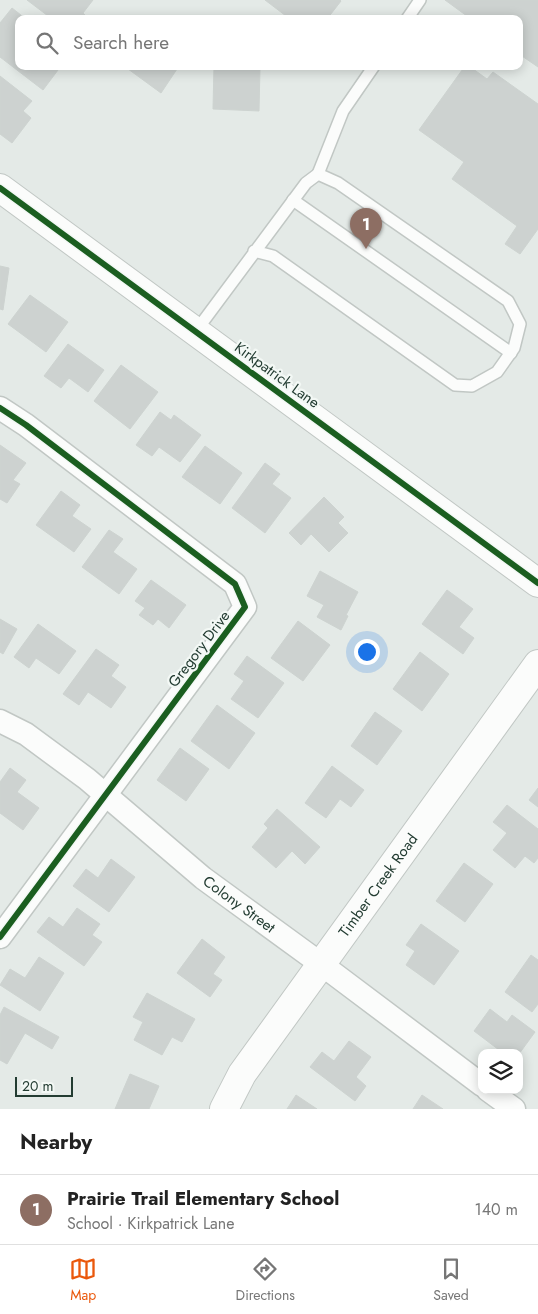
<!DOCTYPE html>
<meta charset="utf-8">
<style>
:root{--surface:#fff;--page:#f2f2f2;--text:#222;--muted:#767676;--line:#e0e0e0;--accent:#ea580c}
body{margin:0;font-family:Jost,sans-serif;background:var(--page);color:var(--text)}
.controls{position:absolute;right:15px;bottom:15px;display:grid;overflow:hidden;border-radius:10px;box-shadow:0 2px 12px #0003}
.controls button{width:45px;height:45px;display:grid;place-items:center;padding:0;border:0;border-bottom:1px solid var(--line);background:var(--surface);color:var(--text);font:25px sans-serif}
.scale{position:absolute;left:15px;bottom:12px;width:58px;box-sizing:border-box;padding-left:5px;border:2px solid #233c32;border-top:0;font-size:14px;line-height:18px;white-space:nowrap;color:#233c32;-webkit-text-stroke:4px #f3f8f5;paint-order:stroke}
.you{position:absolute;left:366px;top:651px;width:18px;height:18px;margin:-12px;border:4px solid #fff;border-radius:50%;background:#1a73e8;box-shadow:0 0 0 8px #1a73e833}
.badge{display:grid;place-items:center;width:32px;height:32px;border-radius:50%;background:var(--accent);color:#fff;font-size:16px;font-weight:700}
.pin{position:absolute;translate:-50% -41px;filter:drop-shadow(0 1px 2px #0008)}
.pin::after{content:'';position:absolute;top:26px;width:18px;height:15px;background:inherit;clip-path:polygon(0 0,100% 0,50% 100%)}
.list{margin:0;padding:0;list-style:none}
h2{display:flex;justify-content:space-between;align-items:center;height:65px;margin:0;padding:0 20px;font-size:21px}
h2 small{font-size:16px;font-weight:400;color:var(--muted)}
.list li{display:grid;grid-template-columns:32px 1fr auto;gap:15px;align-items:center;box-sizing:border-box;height:70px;padding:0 20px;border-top:1px solid var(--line)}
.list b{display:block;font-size:19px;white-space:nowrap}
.list p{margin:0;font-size:16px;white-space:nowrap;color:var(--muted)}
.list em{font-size:16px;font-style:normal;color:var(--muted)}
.icon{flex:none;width:28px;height:28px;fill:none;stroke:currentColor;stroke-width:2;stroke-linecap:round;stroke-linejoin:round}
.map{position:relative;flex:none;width:538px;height:1109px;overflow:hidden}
.search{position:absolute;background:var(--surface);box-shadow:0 2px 12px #0003;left:15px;right:15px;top:15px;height:55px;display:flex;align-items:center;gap:12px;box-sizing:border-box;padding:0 18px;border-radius:10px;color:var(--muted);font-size:19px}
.sheet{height:135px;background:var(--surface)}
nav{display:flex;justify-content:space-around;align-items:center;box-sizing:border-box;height:70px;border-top:1px solid var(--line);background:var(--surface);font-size:14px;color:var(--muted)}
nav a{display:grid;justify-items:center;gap:2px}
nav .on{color:var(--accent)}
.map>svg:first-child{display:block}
.building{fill:#cdd2d0;stroke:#cdd3d0}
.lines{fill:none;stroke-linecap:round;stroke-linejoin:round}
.service-casing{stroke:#c1c7c4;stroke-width:14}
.minor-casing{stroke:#c1c7c4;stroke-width:25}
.tertiary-casing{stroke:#c1c7c4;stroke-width:30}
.service{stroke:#fbfcfb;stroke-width:11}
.minor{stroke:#fbfcfb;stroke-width:22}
.tertiary{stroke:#fbfcfb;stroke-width:28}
.cycleway-casing{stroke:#f3f8f5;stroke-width:9}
.cycleway{stroke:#1b5e20;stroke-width:6}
.labels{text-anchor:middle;stroke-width:4.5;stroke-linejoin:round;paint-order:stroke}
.street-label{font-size:15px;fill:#233c32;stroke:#f3f8f5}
</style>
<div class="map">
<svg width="538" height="1109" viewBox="0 0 538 1109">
<rect width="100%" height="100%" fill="#e4eae7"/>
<!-- building -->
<g class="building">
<path d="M27 0H93L83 13 87 17 86 19H52Z"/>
<path d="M265 0H340L341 1 327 19H290Z"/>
<path d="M445 0H538V67L519 54V19H471Z"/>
<path d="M12 8 26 19H19V66H61L43 90 0 57V23Z"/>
<path d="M124 66H179L161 93Z"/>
<path d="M214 66H260L259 111 213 109Z"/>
<path d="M465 66H469L487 79 493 72 538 104V229L520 254 505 244 517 226 452 179 464 162 419 130Z"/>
<path d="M0 76 32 101 23 111 31 118 12 143 0 134Z"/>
<path d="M0 266 9 268 3 310 0 309Z"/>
<path d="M30 295 68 322 46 352 8 324Z"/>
<path d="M68 344 104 370 88 392 69 378 61 388 44 376Z"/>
<path d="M121 365 158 392 130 429 94 401Z"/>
<path d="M160 412 171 420 174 415 201 435 180 462 159 447 152 456 136 445Z"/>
<path d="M0 445 26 463 13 480 20 484 7 503 0 499Z"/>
<path d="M205 446 242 473 220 504 182 477Z"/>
<path d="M265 463 280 474 272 484 291 498 265 533 232 508Z"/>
<path d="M61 491 80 505 72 516 91 529 74 552 36 525Z"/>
<path d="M324 497 344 517 338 523 348 533 329 552 311 534 301 545 289 533Z"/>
<path d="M109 530 123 539 113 552 137 569 119 594 82 567Z"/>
<path d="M320 571 358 592 346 615 348 616 341 630 317 617 324 605 307 596Z"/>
<path d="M151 580 186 605 169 628 158 619 153 625 139 615 145 608 135 601Z"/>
<path d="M447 590 473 609 459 627 474 638 463 654 422 624Z"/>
<path d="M0 619 17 629 3 654 0 652Z"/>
<path d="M298 621 330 645 303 681 271 658Z"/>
<path d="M38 624 76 651 59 674 36 658 29 668 14 657Z"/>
<path d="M96 649 119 665 111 676 126 687 111 708 88 692 79 705 63 694Z"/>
<path d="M420 652 449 674 422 711 393 689Z"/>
<path d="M247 656 284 683 258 718 231 699 244 681 234 674Z"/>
<path d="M217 705 255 733 229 769 191 741Z"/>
<path d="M375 712 402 731 377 765 351 746Z"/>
<path d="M180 748 209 769 186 801 157 780Z"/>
<path d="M332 766 364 790 351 807 340 799 326 818 305 803Z"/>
<path d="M10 768 26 780 17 792 39 808 23 830 0 813V782Z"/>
<path d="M538 788V807L529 800Z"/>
<path d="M507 805 538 829V858L534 863 525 856 515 868 493 850 507 833 493 822Z"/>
<path d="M277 809 320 847 305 864 292 851 276 868 252 847 268 828 264 824Z"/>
<path d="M111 859 135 877 109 912 73 886 86 869 98 878Z"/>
<path d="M464 863 493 884 465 922 436 901Z"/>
<path d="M77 908 100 924 92 935 102 942 84 966 37 932 49 917 63 927Z"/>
<path d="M421 924 459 951 434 985 406 965 415 951 406 945Z"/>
<path d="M202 939 225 957 213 974 222 980 210 997 177 973Z"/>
<path d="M531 955 538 960V1004L532 1012 505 992Z"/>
<path d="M39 957 64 973 40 1011 0 985 10 969 25 978Z"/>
<path d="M147 993 195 1019 182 1042 172 1037 162 1055 134 1040 143 1022 133 1017Z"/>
<path d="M4 1007 59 1037 52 1049 25 1033 7 1064 0 1060V1015Z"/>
<path d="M490 1009 507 1022 512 1015 535 1032 519 1054V1053H503L474 1031Z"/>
<path d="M349 1041 371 1057 356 1077 366 1086 355 1101 310 1067 322 1052 334 1061Z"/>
<path d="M130 1074 159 1086 149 1109H115Z"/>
<path d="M296 1095 317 1109H287Z"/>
<path d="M422 1095 443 1109H413Z"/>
</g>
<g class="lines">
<defs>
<g id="service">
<path d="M407 19 420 0"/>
<path d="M318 174 343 111 374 66"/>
<path d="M293 200 511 353"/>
<path d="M196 331 306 183 318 174 338 183 508 301 520 324 514 348 497 372 472 386 455 385 273 256 254 251"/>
</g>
<g id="minor">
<path d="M0 408 26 425 235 584 245 607 0 937"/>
<path id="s1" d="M0 721 26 734 87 779 203 878 321 964 482 1085"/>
<path d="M488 1090 514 1109"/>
</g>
<g id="tertiary">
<path d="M0 188 538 583"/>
<path id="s2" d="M224 1109 242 1074 538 664"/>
</g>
</defs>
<!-- service casing -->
<use href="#service" class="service-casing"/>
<!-- minor casing -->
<use href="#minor" class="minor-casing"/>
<!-- tertiary casing -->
<use href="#tertiary" class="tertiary-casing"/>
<!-- service -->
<use href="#service" class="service"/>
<!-- minor -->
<use href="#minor" class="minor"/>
<!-- tertiary -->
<use href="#tertiary" class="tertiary"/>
<defs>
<g id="cycleway">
<path d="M0 188 538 583"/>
<path d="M0 408 26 425 235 584 245 607 0 937"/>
</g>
</defs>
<!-- cycleway casing -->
<use href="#cycleway" class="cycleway-casing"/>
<!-- cycleway -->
<use href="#cycleway" class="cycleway"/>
</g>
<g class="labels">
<!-- street labels -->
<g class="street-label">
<text transform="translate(277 375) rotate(36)" y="5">Kirkpatrick Lane</text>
<text transform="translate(199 649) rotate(-53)" y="5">Gregory Drive</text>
<text dy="5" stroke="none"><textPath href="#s2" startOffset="272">Timber Creek Road</textPath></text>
<text dy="5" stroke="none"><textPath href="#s1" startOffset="302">Colony Street</textPath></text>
</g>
</g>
</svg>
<div class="controls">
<button><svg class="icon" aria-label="layers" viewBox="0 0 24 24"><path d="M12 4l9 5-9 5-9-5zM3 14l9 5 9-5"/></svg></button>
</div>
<div class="scale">20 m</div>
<div class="you"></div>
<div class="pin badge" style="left:366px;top:249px;background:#8d6e63">1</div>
<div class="search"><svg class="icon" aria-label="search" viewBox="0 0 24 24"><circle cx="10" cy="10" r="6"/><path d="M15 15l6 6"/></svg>Search here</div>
</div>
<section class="sheet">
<h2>Nearby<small></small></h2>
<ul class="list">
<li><span class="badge" style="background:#8d6e63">1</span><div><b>Prairie Trail Elementary School</b><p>School · Kirkpatrick Lane</p></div><em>140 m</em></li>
</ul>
</section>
<nav>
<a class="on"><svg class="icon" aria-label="map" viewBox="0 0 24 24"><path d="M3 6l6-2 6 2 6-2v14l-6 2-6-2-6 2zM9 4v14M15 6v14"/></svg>Map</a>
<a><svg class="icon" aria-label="directions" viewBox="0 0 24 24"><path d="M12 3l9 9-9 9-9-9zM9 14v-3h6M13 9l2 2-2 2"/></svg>Directions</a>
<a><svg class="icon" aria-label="saved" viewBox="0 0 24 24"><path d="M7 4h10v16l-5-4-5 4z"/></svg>Saved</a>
</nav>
